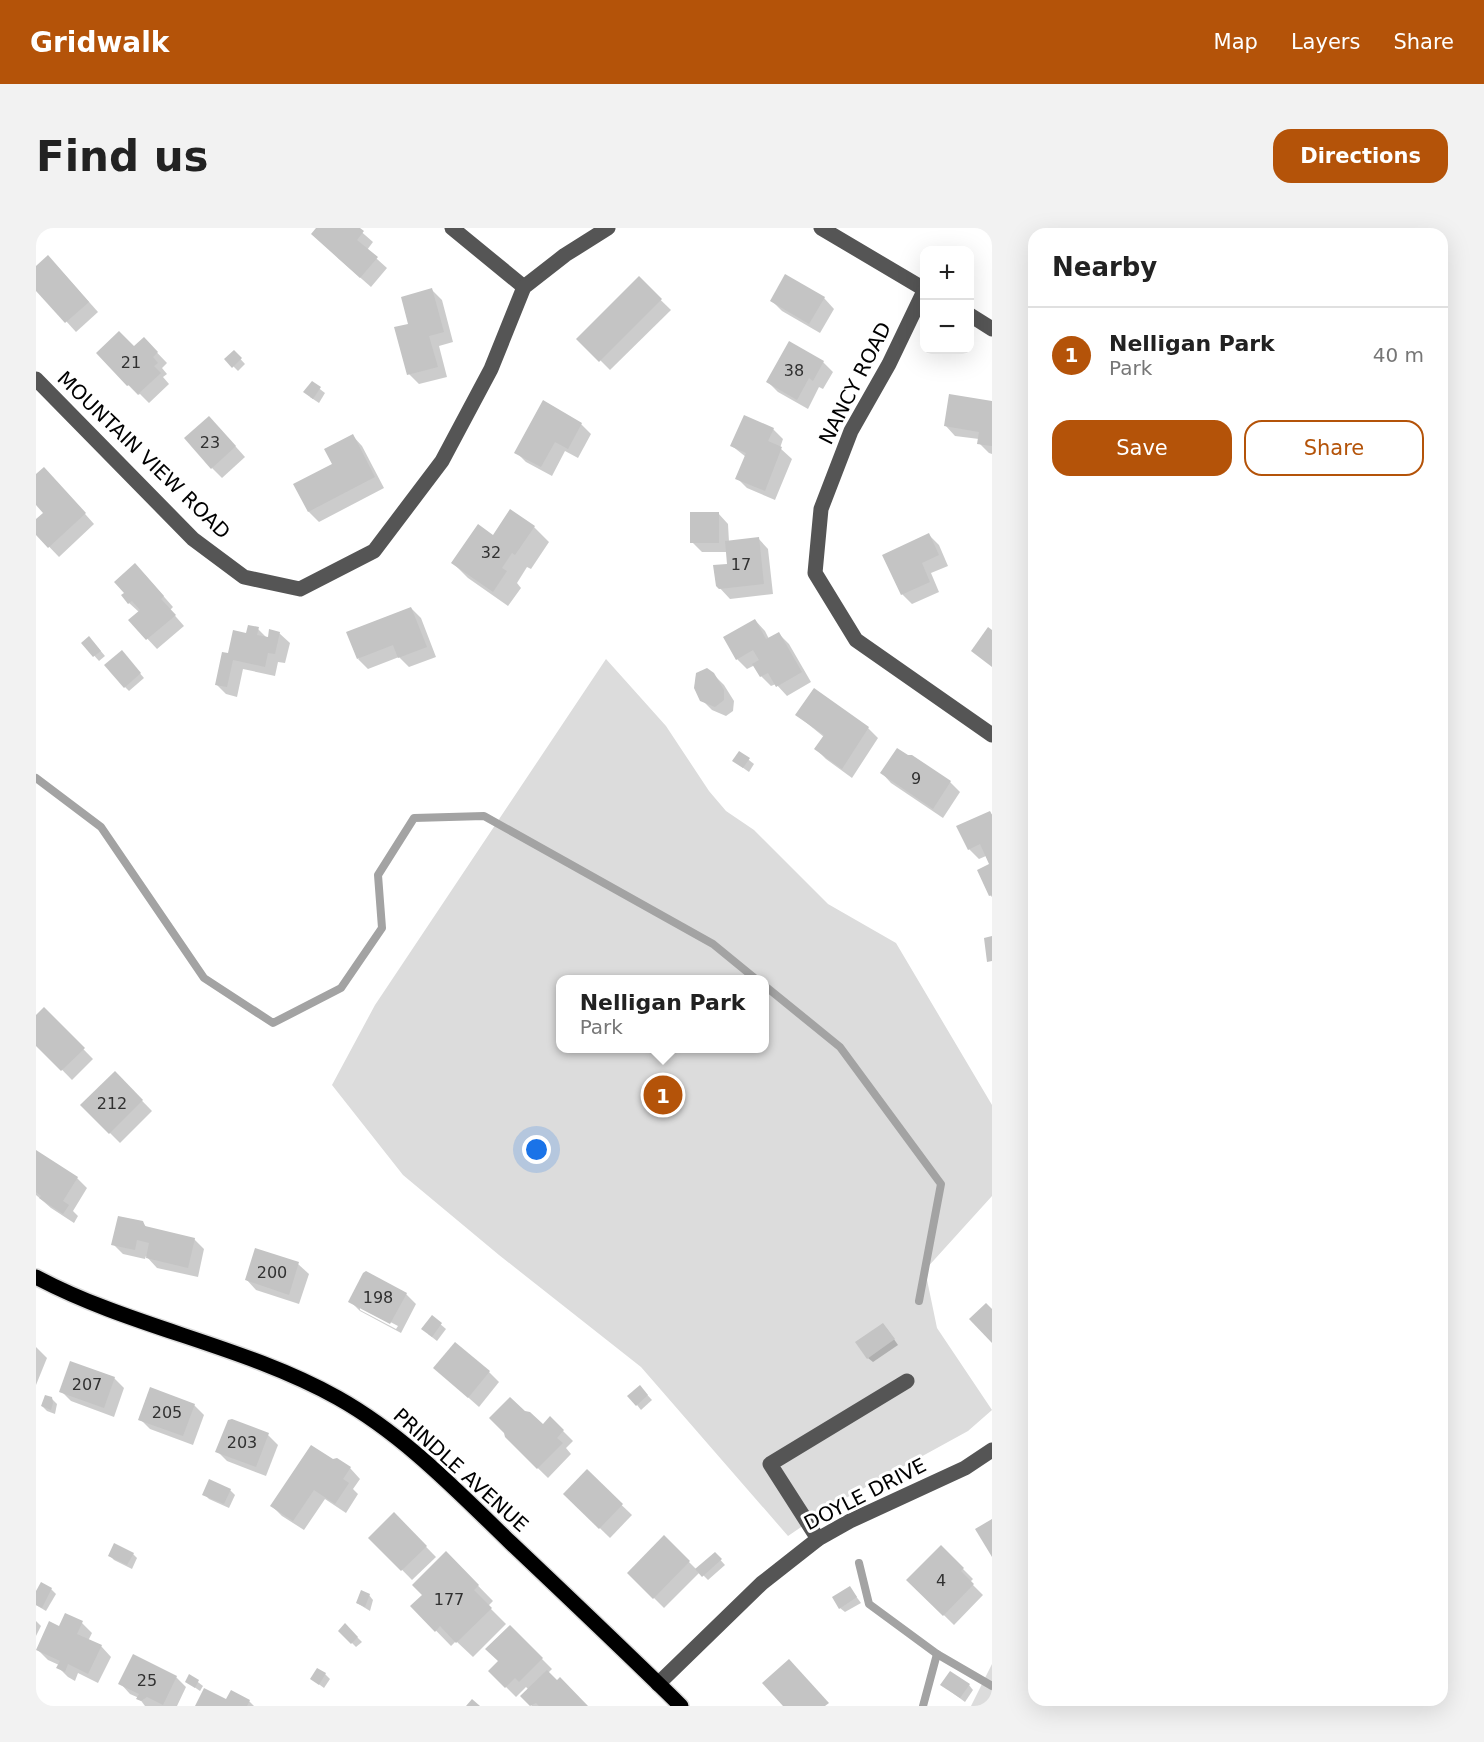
<!DOCTYPE html>
<meta charset="utf-8">
<style>
:root{--surface:#fff;--page:#f2f2f2;--text:#222;--muted:#767676;--line:#e0e0e0;--accent:#b45309}
body{margin:0;font-family:"DejaVu Sans",sans-serif;background:var(--page);color:var(--text)}
.controls{position:absolute;right:18px;top:18px;display:grid;overflow:hidden;border-radius:12px;box-shadow:0 6px 24px #0002}
.controls button{width:54px;height:54px;display:grid;place-items:center;padding:0;border:0;border-bottom:2px solid var(--line);background:var(--surface);color:var(--text);font:30px sans-serif}
.you{position:absolute;left:501px;top:922px;width:21px;height:21px;margin:-15px;border:4px solid #fff;border-radius:50%;background:#1a73e8;box-shadow:0 0 0 9px #1a73e833}
.badge{display:grid;place-items:center;width:39px;height:39px;border-radius:50%;background:var(--accent);color:#fff;font-size:20px;font-weight:700}
.pin{position:absolute;translate:-50% -50%;border:3px solid #fff;box-shadow:0 2px 6px #0006}
.popup{position:absolute;left:520px;top:747px;width:213px;height:78px;box-sizing:border-box;display:grid;place-content:center;border-radius:12px;background:var(--surface);filter:drop-shadow(0 2px 4px #0005);font-size:20px;white-space:nowrap;color:var(--muted)}
.popup b{font-size:22px;color:var(--text)}
.popup::after{content:'';position:absolute;left:50%;top:100%;margin-left:-12px;border:12px solid transparent;border-top-color:var(--surface)}
.list{margin:0;padding:0;list-style:none}
h2{display:flex;justify-content:space-between;align-items:center;height:78px;margin:0;padding:0 24px;font-size:26px}
h2 small{font-size:20px;font-weight:400;color:var(--muted)}
.list li{display:grid;grid-template-columns:39px 1fr auto;gap:18px;align-items:center;box-sizing:border-box;height:96px;padding:0 24px;border-top:2px solid var(--line)}
.list b{display:block;font-size:22px;white-space:nowrap}
.list p{margin:0;font-size:20px;white-space:nowrap;color:var(--muted)}
.list em{font-size:20px;font-style:normal;color:var(--muted)}
.actions{display:flex;gap:12px;padding:18px 24px}
.actions a{flex:1;padding:14px 0;border:2px solid var(--accent);border-radius:18px;text-align:center;font-size:21px;color:var(--accent)}
.actions .main{background:var(--accent);color:#fff}
.map{position:relative;flex:none;width:956px;height:1478px;overflow:hidden;border-radius:18px}
header{display:flex;align-items:center;gap:36px;box-sizing:border-box;height:84px;padding:0 30px;background:var(--accent);color:#fff}
header strong{font-size:28px}
nav{display:flex;gap:33px;margin-inline-start:auto;font-size:21px}
.intro{display:flex;align-items:center;justify-content:space-between;box-sizing:border-box;height:144px;padding:0 36px}
h1{margin:0;font-size:42px}
.button{padding:15px 27px;border-radius:18px;background:var(--accent);color:#fff;font-size:21px;font-weight:700}
main{display:flex;gap:36px;padding:0 36px}
aside{flex:1;background:var(--surface);border-radius:18px;box-shadow:0 6px 24px #0002}
.map>svg:first-child{display:block}
.green{fill:#dcdcdc;fill-rule:evenodd}
.shadow{fill:#0003;fill-rule:evenodd}
.lines{fill:none;stroke-linecap:round;stroke-linejoin:round}
.stream{stroke:#a3a3a3;stroke-width:8}
.building{fill:#c4c4c4}
.major-casing{stroke:#dbdbdb;stroke-width:18}
.minor{stroke:#555;stroke-width:15}
.major{stroke:#000;stroke-width:15}
.labels{text-anchor:middle;stroke-width:6;stroke-linejoin:round;paint-order:stroke}
.number-label{font-size:16px;fill:#313131}
.street-label{font-size:20px;fill:#000;stroke:#fff}
</style>
<header>
<strong>Gridwalk</strong>
<nav><a>Map</a><a>Layers</a><a>Share</a></nav>
</header>
<div class="intro"><h1>Find us</h1><a class="button">Directions</a></div>
<main>
<div class="map">
<svg width="956" height="1478" viewBox="0 0 956 1478">
<rect width="100%" height="100%" fill="#fff"/>
<!-- green -->
<g class="green">
<path d="M570 431 630 498 673 563 690 583 718 602 792 676 860 715 956 877V968L889 1042 901 1100 956 1182 932 1203 799 1276 752 1308 605 1139 463 1027 367 947 296 857 339 777ZM525 752H729V820H525Z"/>
<path d="M956 1436V1478H935Z"/>
</g>
<!-- shadow -->
<g class="shadow">
<path d="M282 0H321L337 14 331 22 351 40 335 59 302 30Z"/>
<path d="M22 39 62 84 40 104 0 60V40Z"/>
<path d="M603 51 635 82 574 142 543 111Z"/>
<path d="M396 62 406 72 417 114 403 118 411 149 383 156 373 146 374 97Z"/>
<path d="M788 70 798 81 784 105 746 83 736 73Z"/>
<path d="M108 111 131 135 126 140 131 146 127 149 133 156 113 175 104 166 102 167 62 126 98 120Z"/>
<path d="M198 124 209 136 202 143 190 131Z"/>
<path d="M787 134 797 144 787 161 783 159 772 181 742 164 732 154Z"/>
<path d="M276 155 289 165 283 175 274 169Z"/>
<path d="M956 174V226L953 225 943 215V211L919 208 909 197Z"/>
<path d="M545 196 555 206 542 230 529 223 516 248 490 234 480 224Z"/>
<path d="M183 200 209 229 186 250 176 240Z"/>
<path d="M737 201 747 211 744 220 756 231 739 272 711 260 701 250 710 229 696 218Z"/>
<path d="M316 207 326 218 348 260 283 294 273 284 259 257 298 237Z"/>
<path d="M0 248 18 251 58 296 23 329 0 305V293L9 285 0 275Z"/>
<path d="M682 285 692 296 693 314 722 310 732 321 737 366 694 371 681 357 693 337 692 324H666L656 314Z"/>
<path d="M498 299 513 314 495 341 491 339 481 355 485 360 472 378 432 350 417 335 457 309Z"/>
<path d="M893 307 903 317 912 338 895 345 903 364 876 376 866 366Z"/>
<path d="M109 347 137 379 134 382 148 398 121 421 94 392 103 384 93 375Z"/>
<path d="M375 380 385 390 400 429 373 439 363 429 332 441 322 431Z"/>
<path d="M719 392 729 403 733 411 743 406 753 416 775 454 751 468 740 456 735 458 725 448 719 437 711 441 701 431Z"/>
<path d="M222 401 232 411 243 405 254 415 249 435 242 434 239 448 207 441 201 469 190 466 180 456 211 407Z"/>
<path d="M47 415H58L69 428 63 433Z"/>
<path d="M90 429 108 450 93 463 89 459Z"/>
<path d="M677 446 688 457 698 473 697 483 690 488 676 482 666 472Z"/>
<path d="M761 487 832 500 842 510 816 550 790 531 780 521 788 509Z"/>
<path d="M704 525 718 536 713 544 703 537Z"/>
<path d="M876 528 914 554 924 564 907 590 855 555 845 544Z"/>
<path d="M954 584 956 587V669L954 667V637L950 628 943 631 933 621Z"/>
<path d="M8 781 57 831 36 852 0 815V789Z"/>
<path d="M79 845 116 883 84 915 46 877Z"/>
<path d="M0 924 41 950 51 960 37 983 42 988 38 995 15 980 0 967Z"/>
<path d="M106 994 112 1001 158 1011 168 1021 162 1049 121 1040 110 1028 109 1031 87 1026 77 1016Z"/>
<path d="M262 1036 273 1046 263 1076 220 1062 210 1051Z"/>
<path d="M370 1066 380 1076 365 1105 324 1083 314 1073ZM324 1078 362 1098 360 1101 324 1082Z"/>
<path d="M396 1089 410 1101 401 1113 392 1106Z"/>
<path d="M851 1101 862 1117 837 1134 832 1130Z"/>
<path d="M0 1119 11 1130 0 1157Z"/>
<path d="M399 1140 453 1144 463 1154 443 1179Z"/>
<path d="M78 1150 88 1160 78 1189 35 1173 25 1163Z"/>
<path d="M604 1159 616 1172 605 1182 601 1177Z"/>
<path d="M16 1171 21 1176 19 1186 11 1183 6 1178Z"/>
<path d="M158 1177 168 1187 157 1217 114 1201 104 1191Z"/>
<path d="M514 1190 537 1213 530 1220 535 1226 512 1250 470 1209 507 1198Z"/>
<path d="M232 1207 242 1217 230 1248 191 1233 181 1223Z"/>
<path d="M297 1233 314 1240 324 1251 317 1261 322 1266 310 1285 289 1271 268 1302 246 1288 236 1278Z"/>
<path d="M551 1244 596 1287 574 1310 529 1266Z"/>
<path d="M194 1262 199 1267 193 1280 173 1271 168 1266Z"/>
<path d="M358 1286 400 1329 376 1352 335 1310Z"/>
<path d="M628 1309 661 1342 679 1326 689 1337 672 1352 664 1344 628 1380 593 1345Z"/>
<path d="M905 1319 937 1351 934 1354 947 1367 918 1397 872 1352Z"/>
<path d="M410 1325 457 1373 452 1378 470 1396 437 1429 420 1413 415 1418 376 1378 388 1367Z"/>
<path d="M97 1326 101 1330 96 1341 78 1332 73 1327Z"/>
<path d="M814 1360 825 1375 809 1384 804 1380Z"/>
<path d="M15 1361 20 1366 10 1383 0 1377V1366Z"/>
<path d="M333 1367 337 1372 334 1383 321 1375Z"/>
<path d="M0 1393 5 1398 0 1408Z"/>
<path d="M46 1395 56 1405 52 1413 65 1418 75 1429 62 1455 42 1445 39 1453 32 1449 22 1439 23 1437 12 1432 2 1422 24 1400Z"/>
<path d="M309 1397 326 1414 320 1419 304 1403Z"/>
<path d="M474 1399 516 1441 512 1445 550 1478H496L486 1468 493 1462 490 1459 480 1469 454 1443 464 1433Z"/>
<path d="M289 1446 294 1451 288 1460 276 1451Z"/>
<path d="M154 1448 167 1458 164 1463 151 1454Z"/>
<path d="M140 1449 150 1459 141 1478H109L103 1470 94 1466 84 1455Z"/>
<path d="M906 1457H933L937 1462 929 1474Z"/>
<path d="M191 1473H213L218 1478H160Z"/>
</g>
<g class="lines">
<!-- stream -->
<g class="stream">
<path d="M0 550 65 599 168 750 237 795 305 760 346 700 342 647 378 590 448 588 677 716 721 752"/>
<path d="M729 758 804 819 905 956 883 1073"/>
<path d="M823 1335 833 1376 901 1426 956 1458"/>
<path d="M887 1478 901 1426"/>
</g>
</g>
<!-- building -->
<g class="building">
<path d="M280 0H324L328 3 321 12 342 29 324 50 275 6Z"/>
<path d="M12 27 53 74 29 95 0 63V38Z"/>
<path d="M749 46 789 69 773 96 734 73Z"/>
<path d="M603 48 626 71 563 134 540 111Z"/>
<path d="M396 60 408 104 393 108 402 139 371 147 358 99 372 96 365 69Z"/>
<path d="M83 103 98 118 108 109 122 124 117 129 122 135 118 138 125 145 102 166 93 157 91 158 60 125Z"/>
<path d="M753 113 788 133 777 153 773 150 761 172 730 154Z"/>
<path d="M198 122 206 130 196 140 188 131Z"/>
<path d="M276 153 285 159 277 171 267 164Z"/>
<path d="M913 166 956 173V218L941 216 943 204 908 198Z"/>
<path d="M507 172 546 195 532 221 519 214 505 239 478 225Z"/>
<path d="M708 187 738 200 732 213 746 219 729 263 699 251 710 225 694 218Z"/>
<path d="M173 188 200 218 175 241 148 210Z"/>
<path d="M317 206 339 249 272 284 257 256 296 236 288 221Z"/>
<path d="M8 239 50 285 12 320 0 307V291L7 285 0 277V246Z"/>
<path d="M474 281 499 298 479 327 476 325 466 340 471 343 457 364 415 335 442 296 457 307Z"/>
<rect x="654" y="284" width="29" height="31"/>
<path d="M893 305 903 327 886 335 894 354 865 367 846 327Z"/>
<path d="M723 309 728 356 683 361 680 358 677 337 691 336 689 313Z"/>
<path d="M99 335 128 368 125 371 140 387 110 412 92 392 104 382 96 373 92 376 85 367 88 365 78 354Z"/>
<path d="M375 379 391 419 362 430 357 417 321 431 310 404Z"/>
<path d="M719 391 730 411 743 404 766 444 740 459 732 445 724 449 716 436 723 432 717 422 700 432 687 409Z"/>
<path d="M212 397 223 399 221 407 232 409 233 401 244 404 239 426 232 425 229 439 197 432 191 459 179 457 186 424 192 425 197 402 210 405Z"/>
<path d="M952 399 956 402V439L935 423Z"/>
<path d="M53 408 65 423 57 429 45 415Z"/>
<path d="M86 422 105 445 88 460 68 437Z"/>
<path d="M671 440 678 445 688 462V472L679 479 664 473 658 460 660 445Z"/>
<path d="M778 460 833 499 806 541 778 521 788 507 759 487Z"/>
<path d="M861 520 872 527H876L915 553 897 581 844 545Z"/>
<path d="M703 523 714 530 707 540 696 533Z"/>
<path d="M954 583 956 587V667L953 668 941 642 953 636 944 616 932 622 920 598Z"/>
<path d="M956 708V733L951 734 948 710Z"/>
<path d="M8 779 49 820 25 843 0 818V787Z"/>
<path d="M79 843 107 872 73 906 44 877Z"/>
<path d="M0 922 42 949 27 973 33 977 27 986 3 970 5 968 0 964Z"/>
<path d="M82 988 107 993 109 998 159 1010 152 1040 110 1030 113 1015 101 1012 99 1022 75 1017Z"/>
<path d="M219 1020 263 1034 253 1067 209 1052Z"/>
<path d="M330 1043 371 1065 354 1096 312 1074 327 1045Z"/>
<path d="M950 1075 956 1081V1115L933 1091Z"/>
<path d="M396 1087 406 1095 396 1109 385 1101Z"/>
<path d="M847 1095 859 1111 831 1131 819 1114Z"/>
<path d="M419 1114 454 1143 432 1170 397 1140Z"/>
<path d="M34 1133 79 1149 68 1180 23 1164Z"/>
<path d="M604 1157 612 1167 600 1178 591 1168Z"/>
<path d="M114 1159 159 1176 147 1208 102 1192Z"/>
<path d="M9 1167 16 1169 17 1175 15 1182 5 1178Z"/>
<path d="M474 1169 489 1183 494 1184 507 1196 514 1188 528 1202 521 1210 527 1215 501 1241 469 1209 468 1205 453 1190Z"/>
<path d="M196 1191 233 1205 220 1239 179 1224 192 1192Z"/>
<path d="M275 1217 297 1231 301 1230 315 1239 307 1251 313 1255 299 1276 278 1262 257 1293 234 1278Z"/>
<path d="M551 1241 587 1276 563 1301 527 1266Z"/>
<path d="M173 1251 195 1261 188 1276 166 1267Z"/>
<path d="M358 1284 391 1318 365 1343 332 1310Z"/>
<path d="M956 1291V1329L939 1301Z"/>
<path d="M628 1307 654 1333 617 1371 591 1345Z"/>
<path d="M78 1315 98 1325 91 1337 72 1328Z"/>
<path d="M905 1317 928 1340 925 1343 938 1356 907 1388 870 1352Z"/>
<path d="M410 1323 443 1357 438 1362 456 1380 420 1415 404 1398 399 1404 374 1378 386 1367 376 1357Z"/>
<path d="M679 1324 686 1331 666 1349 659 1341Z"/>
<path d="M5 1354 16 1360 6 1380 0 1377V1363Z"/>
<path d="M814 1358 821 1369 803 1381 796 1369Z"/>
<path d="M325 1362 334 1366 329 1379 320 1375Z"/>
<path d="M29 1385 47 1393 41 1406 66 1417 52 1446 32 1436 29 1444 20 1440 24 1433 0 1422 13 1393 23 1398Z"/>
<path d="M309 1395 322 1409 315 1416 302 1403Z"/>
<path d="M474 1397 507 1430 483 1454 479 1450 469 1460 452 1443 462 1433 449 1421Z"/>
<path d="M97 1426 141 1448 127 1477 111 1469 105 1473 100 1471 103 1466 82 1456Z"/>
<path d="M753 1431 793 1475 789 1478H747L726 1455Z"/>
<path d="M281 1440 290 1445 283 1457 274 1451Z"/>
<path d="M511 1442 521 1452 524 1449 552 1478H503L500 1475 494 1478 484 1468Z"/>
<path d="M914 1443 934 1456 924 1470 904 1457Z"/>
<path d="M153 1446 163 1452 159 1460 149 1454Z"/>
<path d="M168 1460 190 1471 195 1462 214 1472 211 1478H159Z"/>
<path d="M436 1471 444 1478H430Z"/>
</g>
<g class="lines">
<defs>
<path id="major" d="M0 1049C96 1100 207 1117 302 1170 368 1207 421 1263 475 1315 532 1369 589 1423 645 1478"/>
</defs>
<!-- major casing -->
<use href="#major" class="major-casing"/>
<!-- minor -->
<g class="minor">
<path d="M416 0 488 59"/>
<path d="M785 0 888 61"/>
<path d="M888 63 853 136 815 203 785 281 779 345 820 412 956 507"/>
<path d="M934 87 956 101"/>
<path d="M0 151 157 311 208 349 264 361 338 323 406 233 455 141 488 59 529 27 572 0"/>
<path d="M782 1311 734 1236 871 1153"/>
<path d="M622 1456 726 1355 782 1311 814 1293 929 1240 956 1222"/>
</g>
<!-- major -->
<use href="#major" class="major"/>
</g>
<g class="labels">
<!-- number labels -->
<g class="number-label">
<text x="95" y="140">21</text>
<text x="758" y="148">38</text>
<text x="174" y="220">23</text>
<text x="455" y="330">32</text>
<text x="705" y="342">17</text>
<text x="880" y="556">9</text>
<text x="76" y="881">212</text>
<text x="236" y="1050">200</text>
<text x="342" y="1075">198</text>
<text x="51" y="1162">207</text>
<text x="131" y="1190">205</text>
<text x="206" y="1220">203</text>
<text x="905" y="1358">4</text>
<text x="413" y="1377">177</text>
<text x="111" y="1458">25</text>
</g>
<!-- street labels -->
<g class="street-label">
<text transform="translate(819 155) rotate(-63)" y="7">NANCY ROAD</text>
<text transform="translate(108 227) rotate(44)" y="7">MOUNTAIN VIEW ROAD</text>
<text transform="translate(425 1242) rotate(42)" y="7">PRINDLE AVENUE</text>
<text transform="translate(829 1266) rotate(-27)" y="7">DOYLE DRIVE</text>
</g>
</g>
</svg>
<div class="controls">
<button>+</button>
<button>−</button>
</div>
<div class="you"></div>
<div class="pin badge" style="left:627px;top:867px">1</div>
<div class="popup"><b>Nelligan Park</b>Park</div>
</div>
<aside>
<h2>Nearby<small></small></h2>
<ul class="list">
<li><span class="badge">1</span><div><b>Nelligan Park</b><p>Park</p></div><em>40 m</em></li>
</ul>
<div class="actions"><a class="main">Save</a><a>Share</a></div>
</aside>
</main>
